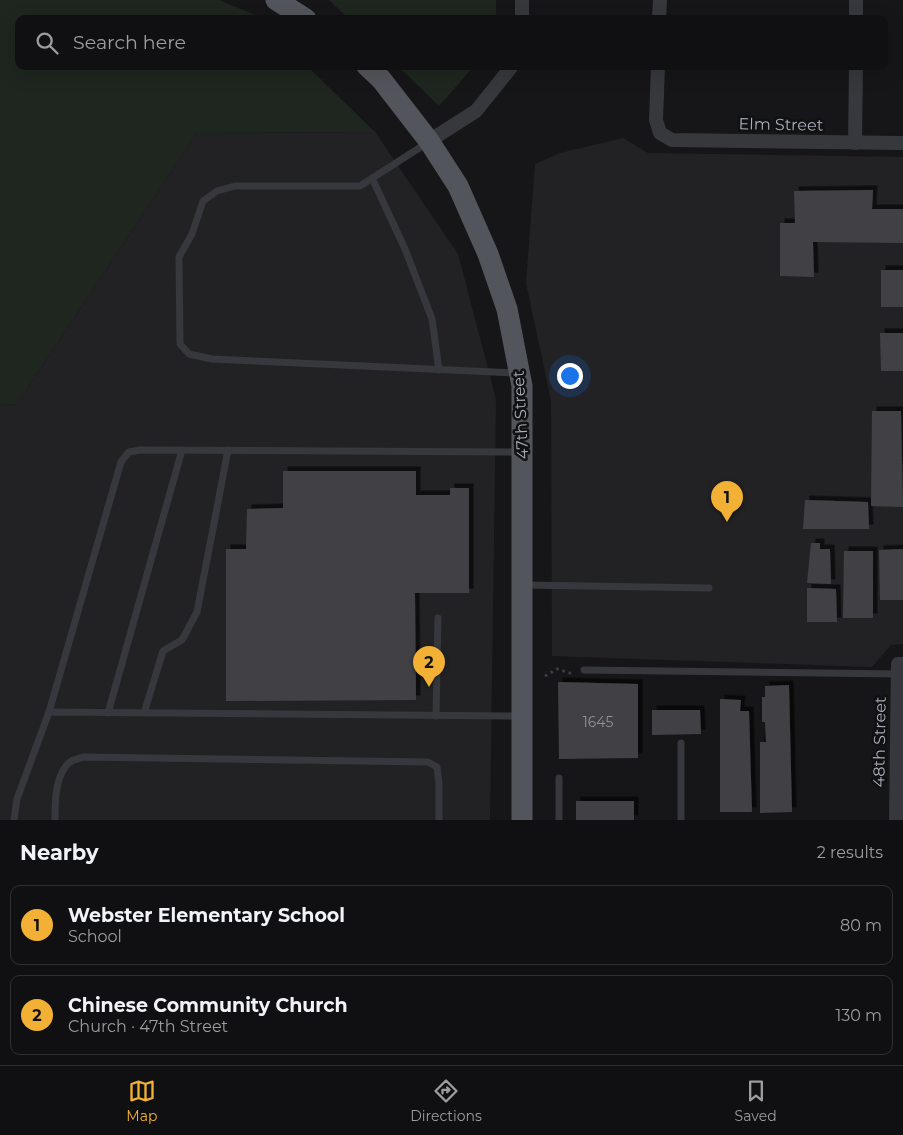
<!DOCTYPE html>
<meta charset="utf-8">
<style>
:root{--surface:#101012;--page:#1e1e20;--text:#f1f3f6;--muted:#9c9d9f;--line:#303032;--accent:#f2b134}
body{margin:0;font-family:Montserrat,sans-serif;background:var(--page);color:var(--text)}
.you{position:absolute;left:569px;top:375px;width:18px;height:18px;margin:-12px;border:4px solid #fff;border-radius:50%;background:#1a73e8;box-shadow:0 0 0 8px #1a73e833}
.badge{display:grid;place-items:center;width:32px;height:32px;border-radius:50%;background:var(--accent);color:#111;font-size:16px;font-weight:700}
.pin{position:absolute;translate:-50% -41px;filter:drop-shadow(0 1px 2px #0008)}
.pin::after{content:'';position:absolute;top:26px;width:18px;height:15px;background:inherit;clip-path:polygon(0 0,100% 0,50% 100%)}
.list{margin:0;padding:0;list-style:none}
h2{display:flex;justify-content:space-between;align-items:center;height:65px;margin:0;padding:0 20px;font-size:21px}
h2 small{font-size:16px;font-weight:400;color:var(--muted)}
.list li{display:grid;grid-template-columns:32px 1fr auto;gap:15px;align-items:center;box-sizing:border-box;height:80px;margin:0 10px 10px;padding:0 10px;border:1px solid var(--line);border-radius:10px}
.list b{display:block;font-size:19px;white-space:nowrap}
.list p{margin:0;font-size:16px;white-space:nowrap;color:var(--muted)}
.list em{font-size:16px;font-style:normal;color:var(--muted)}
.icon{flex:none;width:28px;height:28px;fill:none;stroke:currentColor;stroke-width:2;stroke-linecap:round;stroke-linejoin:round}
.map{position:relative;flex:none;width:903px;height:820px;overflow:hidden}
.search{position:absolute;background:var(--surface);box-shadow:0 5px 20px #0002;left:15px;right:15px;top:15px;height:55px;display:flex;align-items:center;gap:12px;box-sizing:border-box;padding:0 18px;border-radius:10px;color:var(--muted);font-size:19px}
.sheet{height:245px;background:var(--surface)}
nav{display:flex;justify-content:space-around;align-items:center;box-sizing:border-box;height:70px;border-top:1px solid var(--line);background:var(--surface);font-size:14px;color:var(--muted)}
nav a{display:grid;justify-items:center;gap:2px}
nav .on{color:var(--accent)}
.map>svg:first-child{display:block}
.built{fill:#222225}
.green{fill:#1e261f}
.building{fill:#404145;filter:url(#shadow)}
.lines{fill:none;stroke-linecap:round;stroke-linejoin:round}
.path{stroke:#3d3f44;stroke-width:3;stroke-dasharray:2.5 4;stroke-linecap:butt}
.lane{stroke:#37383d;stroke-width:7}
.street{stroke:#37383d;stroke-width:14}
.primary{stroke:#53555c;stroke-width:21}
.labels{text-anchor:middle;stroke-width:5;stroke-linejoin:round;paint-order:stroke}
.number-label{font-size:14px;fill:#8e929b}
.street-label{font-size:16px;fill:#a8adb8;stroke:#111113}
</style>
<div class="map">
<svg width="903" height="820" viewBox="0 0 903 820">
<defs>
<filter id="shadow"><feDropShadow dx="4.5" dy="-4.5" stdDeviation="0" flood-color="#0009"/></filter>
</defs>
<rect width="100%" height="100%" fill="#161618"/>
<!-- built -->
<g class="built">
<path d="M375 132 458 254 496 399 490 820H0V405L17 404 197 133Z"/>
<path d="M623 138 648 153 903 157V644L891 645 872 667 552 656 551 400 526 283 535 164 560 153Z"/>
</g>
<!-- green -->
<g class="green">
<path d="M0 0H219L253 14 258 19H19V66H307L375 132 197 133 17 404 0 405Z"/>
<path d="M329 0H496V19H349Z"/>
<path d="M398 66H474L439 106Z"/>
</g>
<!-- building -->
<g class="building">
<path d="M873 190 872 209H903V243L813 242 814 277 780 276V223H795L794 191Z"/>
<rect x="881" y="270" width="22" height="37"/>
<path d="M880 333H903V371H881Z"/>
<path d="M872 411H901L903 507 871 506Z"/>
<path d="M283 471H416V495H450V488H469V593H415L416 700 226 701V549H246L247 509 283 508Z"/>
<path d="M805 500 868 502 869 529H803Z"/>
<path d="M811 543H820V549H830L831 584 807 583Z"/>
<path d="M903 549V600H880L879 550Z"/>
<path d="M844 551H873V618H843Z"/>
<path d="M807 588 836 589 837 622H807Z"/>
<path d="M558 682 638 684V758L559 759Z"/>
<path d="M789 685 792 812 760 813V742H766L765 722H762V697H765V686Z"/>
<path d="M720 699 741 700 740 711H749L752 812H720Z"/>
<path d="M652 710H700L701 734 652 735Z"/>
<rect x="576" y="801" width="58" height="19"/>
</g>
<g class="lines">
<!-- path -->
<path class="path" d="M545 676 557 669 573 674"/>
<!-- lane -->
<g class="lane">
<path d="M427 143 360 186H235L217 191 203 201 192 234 179 257 180 344 189 354 212 359 518 373"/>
<path d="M372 178 405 249 432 319 439 370"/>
<path d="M525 585 709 588"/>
<path d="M584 670 898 674"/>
<path d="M49 712 121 462 129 452 140 450 520 452"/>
<path d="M108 713 182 450"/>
<path d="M144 713 163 651 182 640 197 612 228 450"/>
<path d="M436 716 438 618"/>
<path d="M681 743V820"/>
<path d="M14 820 17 799 49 712 520 716"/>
<path d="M55 820C55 803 55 780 66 766 70 760 77 759 83 757L428 762 437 767 439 783V820"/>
<path d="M559 820V778"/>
</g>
<!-- street -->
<g class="street">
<path d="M522 0V19"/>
<path d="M659 19 660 0"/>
<path d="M856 19V0"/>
<path d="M658 66 656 120 660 133 672 140 903 143"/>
<path d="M429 141 476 111 512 66"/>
<path d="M855 143 856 66"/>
<path d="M896 820 898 664H903"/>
</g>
<!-- primary -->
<g class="primary">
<path d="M276 0 306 19"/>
<path d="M367 66 381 79 429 141 458 186 488 254 507 309 522 386V820"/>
</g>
</g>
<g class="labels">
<!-- number labels -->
<g class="number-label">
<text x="598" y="727">1645</text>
</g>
<!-- street labels -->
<g class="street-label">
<text transform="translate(781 124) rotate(1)" y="6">Elm Street</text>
<text transform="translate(520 415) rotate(-93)" y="6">47th Street</text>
<text transform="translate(879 742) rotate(-89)" y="6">48th Street</text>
</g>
</g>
</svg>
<div class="you"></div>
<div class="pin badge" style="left:727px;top:522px">1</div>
<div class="pin badge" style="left:429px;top:687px">2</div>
<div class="search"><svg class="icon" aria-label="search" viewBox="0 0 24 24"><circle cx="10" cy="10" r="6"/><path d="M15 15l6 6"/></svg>Search here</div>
</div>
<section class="sheet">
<h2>Nearby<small>2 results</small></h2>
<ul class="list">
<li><span class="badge">1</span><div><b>Webster Elementary School</b><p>School</p></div><em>80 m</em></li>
<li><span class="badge">2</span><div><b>Chinese Community Church</b><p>Church · 47th Street</p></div><em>130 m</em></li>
</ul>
</section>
<nav>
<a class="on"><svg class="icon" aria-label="map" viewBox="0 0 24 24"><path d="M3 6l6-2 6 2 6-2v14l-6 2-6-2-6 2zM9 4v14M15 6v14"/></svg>Map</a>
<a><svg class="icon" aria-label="directions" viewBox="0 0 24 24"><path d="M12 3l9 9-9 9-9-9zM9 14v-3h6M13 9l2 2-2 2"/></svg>Directions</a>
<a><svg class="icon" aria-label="saved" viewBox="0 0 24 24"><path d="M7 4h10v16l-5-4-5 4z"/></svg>Saved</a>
</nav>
